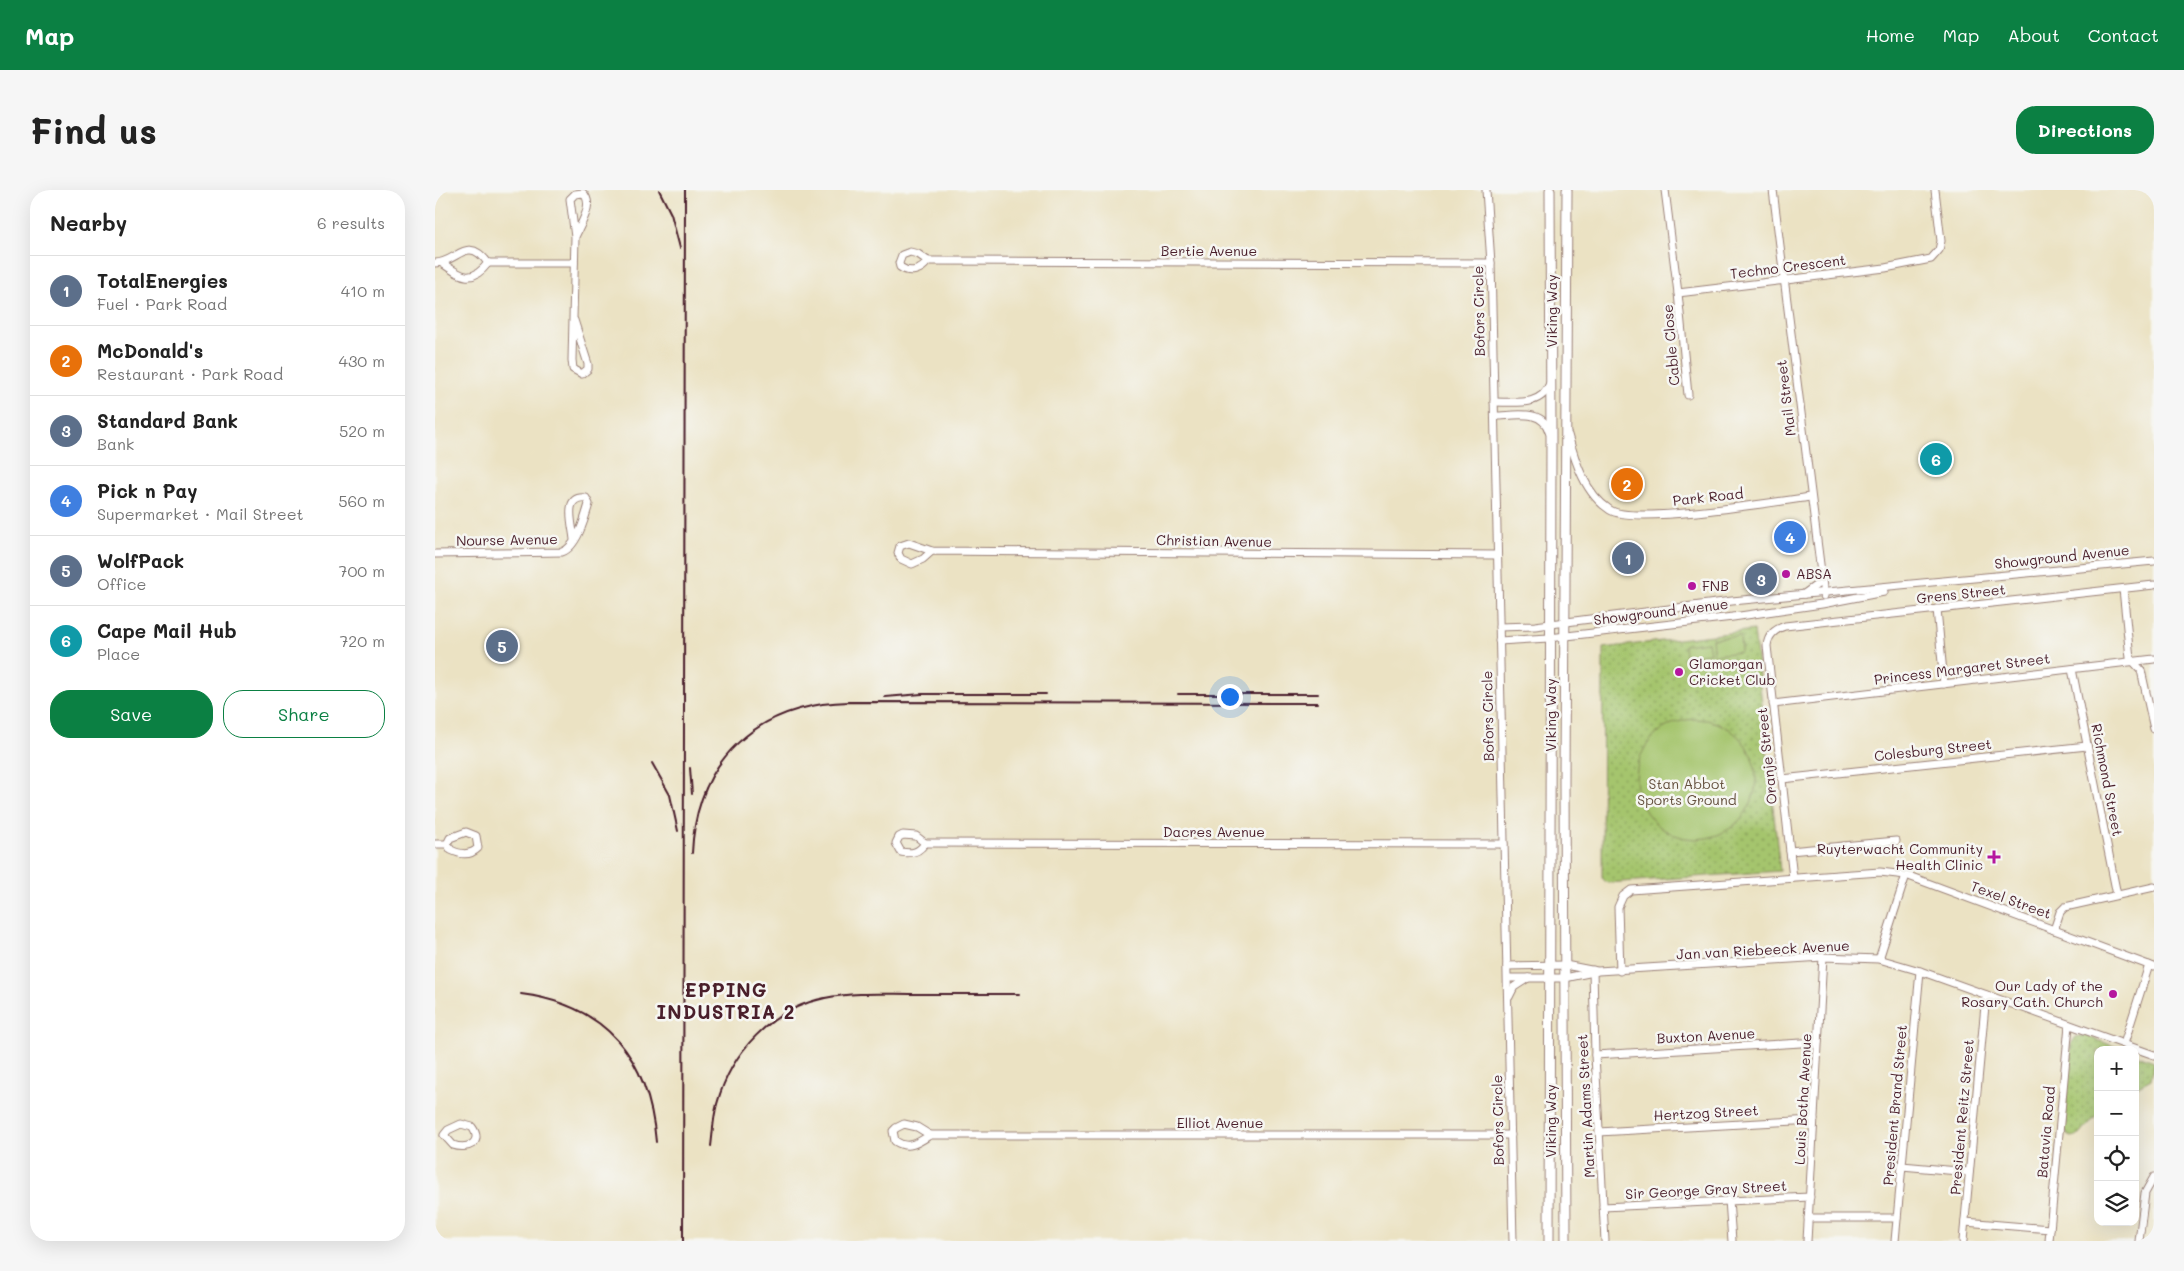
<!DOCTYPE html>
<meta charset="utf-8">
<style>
:root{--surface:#fff;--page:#f6f6f6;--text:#222;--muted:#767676;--line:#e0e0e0;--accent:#0b8043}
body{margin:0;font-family:Mali,sans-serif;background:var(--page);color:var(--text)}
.controls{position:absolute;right:15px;bottom:15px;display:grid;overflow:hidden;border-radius:10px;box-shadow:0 5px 20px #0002}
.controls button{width:45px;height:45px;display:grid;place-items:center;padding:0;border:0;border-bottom:1px solid var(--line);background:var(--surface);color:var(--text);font:25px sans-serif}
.you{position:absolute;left:794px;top:506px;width:18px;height:18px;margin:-12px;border:4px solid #fff;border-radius:50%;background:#1a73e8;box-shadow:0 0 0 8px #1a73e833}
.badge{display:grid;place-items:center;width:32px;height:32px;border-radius:50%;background:var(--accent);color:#fff;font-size:16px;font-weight:700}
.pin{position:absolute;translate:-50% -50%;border:2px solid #fff;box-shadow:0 1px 5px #0006}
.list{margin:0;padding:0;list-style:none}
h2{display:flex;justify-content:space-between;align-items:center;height:65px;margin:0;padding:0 20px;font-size:21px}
h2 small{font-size:16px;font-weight:400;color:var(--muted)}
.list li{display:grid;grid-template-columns:32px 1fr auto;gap:15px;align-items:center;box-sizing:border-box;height:70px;padding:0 20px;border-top:1px solid var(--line)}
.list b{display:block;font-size:19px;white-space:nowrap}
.list p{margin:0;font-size:16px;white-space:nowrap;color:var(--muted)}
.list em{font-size:16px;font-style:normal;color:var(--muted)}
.actions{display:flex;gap:10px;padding:15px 20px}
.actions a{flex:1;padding:11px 0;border:1px solid var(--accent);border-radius:20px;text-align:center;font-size:18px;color:var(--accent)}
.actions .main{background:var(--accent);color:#fff}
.icon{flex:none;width:28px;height:28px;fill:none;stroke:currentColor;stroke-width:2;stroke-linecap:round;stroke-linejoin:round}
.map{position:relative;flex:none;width:1719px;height:1051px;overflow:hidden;border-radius:20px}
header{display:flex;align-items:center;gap:30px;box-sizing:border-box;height:70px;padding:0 25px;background:var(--accent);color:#fff}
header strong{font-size:24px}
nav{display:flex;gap:28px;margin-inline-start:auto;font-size:18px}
.intro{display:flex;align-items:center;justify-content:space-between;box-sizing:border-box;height:120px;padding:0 30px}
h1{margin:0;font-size:35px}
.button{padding:12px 22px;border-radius:20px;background:var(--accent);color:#fff;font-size:18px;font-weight:700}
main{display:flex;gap:30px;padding:0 30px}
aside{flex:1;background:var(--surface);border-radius:20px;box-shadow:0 5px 20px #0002}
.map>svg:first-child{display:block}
.grass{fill:url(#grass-dots);stroke:#78724c}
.garden{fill:#a5c56d;stroke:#78724c}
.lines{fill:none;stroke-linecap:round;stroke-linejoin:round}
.minor-casing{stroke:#9a8077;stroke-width:9}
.major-casing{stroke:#9a8077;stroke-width:11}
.minor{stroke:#fff;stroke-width:7}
.major{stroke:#fff;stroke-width:9}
.rail{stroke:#4a1f2b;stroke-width:2}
.poi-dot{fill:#b5179e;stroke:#f6f6f2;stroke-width:2}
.labels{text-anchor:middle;stroke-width:5;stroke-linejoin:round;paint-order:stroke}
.street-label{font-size:14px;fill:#4a1f2b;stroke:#f6f6f2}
.poi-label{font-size:14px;fill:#4a1f2b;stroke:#f6f6f2;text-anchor:start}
.park-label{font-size:14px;fill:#65513f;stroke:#f6f6f2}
.district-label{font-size:19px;font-weight:bold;letter-spacing:1px;fill:#4a1f2b;stroke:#f6f6f2}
</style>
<header>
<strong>Map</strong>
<nav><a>Home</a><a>Map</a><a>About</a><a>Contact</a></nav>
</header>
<div class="intro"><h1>Find us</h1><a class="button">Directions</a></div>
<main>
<aside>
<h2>Nearby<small>6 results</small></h2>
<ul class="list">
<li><span class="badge" style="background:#5c6f8a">1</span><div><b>TotalEnergies</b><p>Fuel · Park Road</p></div><em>410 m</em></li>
<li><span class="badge" style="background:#e8710a">2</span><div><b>McDonald's</b><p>Restaurant · Park Road</p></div><em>430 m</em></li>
<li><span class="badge" style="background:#5c6f8a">3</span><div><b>Standard Bank</b><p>Bank</p></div><em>520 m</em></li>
<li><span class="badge" style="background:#3f7fe0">4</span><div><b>Pick n Pay</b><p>Supermarket · Mail Street</p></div><em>560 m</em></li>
<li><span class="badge" style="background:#5c6f8a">5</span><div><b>WolfPack</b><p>Office</p></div><em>700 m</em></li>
<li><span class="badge" style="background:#0f9aa8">6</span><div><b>Cape Mail Hub</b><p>Place</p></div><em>720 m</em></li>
</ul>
<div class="actions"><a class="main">Save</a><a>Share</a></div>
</aside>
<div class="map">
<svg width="1719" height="1051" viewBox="0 0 1719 1051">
<defs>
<pattern id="grass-dots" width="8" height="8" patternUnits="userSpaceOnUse" patternTransform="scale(1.25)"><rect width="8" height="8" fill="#a5c56d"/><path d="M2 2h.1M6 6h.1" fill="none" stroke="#889f5a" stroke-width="1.8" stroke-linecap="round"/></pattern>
</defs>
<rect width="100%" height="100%" fill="#f6f6f2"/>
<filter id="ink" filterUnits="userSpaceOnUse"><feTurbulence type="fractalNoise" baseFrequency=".02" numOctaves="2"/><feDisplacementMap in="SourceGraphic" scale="10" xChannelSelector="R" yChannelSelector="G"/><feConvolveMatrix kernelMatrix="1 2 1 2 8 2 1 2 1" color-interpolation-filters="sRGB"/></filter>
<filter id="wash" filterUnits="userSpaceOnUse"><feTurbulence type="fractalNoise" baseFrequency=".0096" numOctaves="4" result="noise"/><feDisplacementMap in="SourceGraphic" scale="20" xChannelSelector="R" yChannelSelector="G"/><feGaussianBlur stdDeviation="1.12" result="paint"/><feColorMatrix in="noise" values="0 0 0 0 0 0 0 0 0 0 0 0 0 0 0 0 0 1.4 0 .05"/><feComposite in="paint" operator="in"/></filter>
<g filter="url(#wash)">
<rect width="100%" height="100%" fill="#ebe2c3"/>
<!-- grass -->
<g class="grass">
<path d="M1319 440 1345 681 1172 693 1167 688 1168 458Z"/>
<path d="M1649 845 1689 860H1663V923L1645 945 1637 947 1632 945 1629 937 1636 854 1641 847Z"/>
<path d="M1700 864 1719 871 1716 889 1700 898Z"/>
</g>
<!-- garden -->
<g class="garden">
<path d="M1305 446 1306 462 1279 465 1277 449Z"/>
<path d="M1273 452 1275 463 1250 466 1249 455Z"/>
<circle cx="1261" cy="589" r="60"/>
</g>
</g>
<g filter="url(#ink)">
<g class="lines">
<defs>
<g id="minor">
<path d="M1051 0 1056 73 1078 1051"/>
<path d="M1230 0 1243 103 1253 205"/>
<path d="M1338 0 1389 406"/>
<path d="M475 62 483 64 493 71C486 81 475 84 465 77L464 73 467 65Z"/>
<path d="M493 71 1056 73"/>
<path d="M0 73C22 73 32 44 53 73"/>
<path d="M7 73C26 86 36 95 53 73"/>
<path d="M53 73H139"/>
<path d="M1243 103 1450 78 1496 69 1504 60 1506 51 1500 0"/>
<path d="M139 130 153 174V179L147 184 138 179 137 170 140 47 135 9 140 4 148 3C160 14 145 35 140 47"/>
<path d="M1059 212C1080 212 1107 217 1115 193"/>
<path d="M1060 226C1079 226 1108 218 1114 242"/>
<path d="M1133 245C1140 271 1150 304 1175 320 1198 335 1341 312 1375 307"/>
<path d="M497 361 488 369 477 374 466 369 463 363 465 356 474 353 497 361 1062 365"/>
<path d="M0 364 127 362C142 357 150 328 154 314L151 308C127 305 138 335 139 350"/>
<path d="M1688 399 1695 468 1706 480 1719 539"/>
<path d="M1369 404 1387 391"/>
<path d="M1502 419 1509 494"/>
<path d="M1064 437 1100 436 1297 411 1719 371"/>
<path d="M1064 451 1114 448 1298 427 1387 414 1449 402"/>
<path d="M1637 479 1682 705"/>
<path d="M1338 514 1719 469"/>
<path d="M1347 589 1652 556"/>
<path d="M31 642 41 646 43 658C35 666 26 665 16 660L12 654 15 648Z"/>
<path d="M468 645 481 646 490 653C484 663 476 664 466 662L461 653 464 647Z"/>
<path d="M490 653 1069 654"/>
<path d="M0 654H12"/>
<path d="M1355 661 1461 651"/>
<path d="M1358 688 1332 456C1333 445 1340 439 1350 436L1719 395"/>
<path d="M1619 740 1625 722 1630 717 1719 697"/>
<path d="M1444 769 1471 685"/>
<path d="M1072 776 1130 775 1161 781"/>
<path d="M1158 780 1160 865 1170 1051"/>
<path d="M1185 781 1183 717 1188 706 1196 700 1445 682 1471 685 1719 777"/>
<path d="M1073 788H1130L1163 781 1388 767 1444 769 1485 781 1719 865"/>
<path d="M1074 807 1079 797 1093 788"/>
<path d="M1689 854 1714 775"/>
<path d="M1160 865 1383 852"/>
<path d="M26 934 37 937C49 953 32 960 18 955L9 945 13 940Z"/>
<path d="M469 934 482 937 495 945C483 953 473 960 460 951L458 941 461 938Z"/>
<path d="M1164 942 1379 930"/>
<path d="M495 945H1076"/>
<path d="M1467 976 1534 982"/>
<path d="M1294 1010 1297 1051"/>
<path d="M1168 1017 1375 1007"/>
<path d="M1373 1028H1462"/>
<path d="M1530 1032 1615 1039"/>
<path d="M1372 1051 1388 767"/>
<path d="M1460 1051 1485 781"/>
<path d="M1528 1051 1551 805"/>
<path d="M1614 1051 1634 835"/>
<path d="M1704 1051 1710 1003 1719 987"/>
</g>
<g id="major">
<path d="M1114 1051 1116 250 1115 0"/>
<path d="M1131 1051 1129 592 1132 0"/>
</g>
</defs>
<!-- minor casing -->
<use href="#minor" class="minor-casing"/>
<!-- major casing -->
<use href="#major" class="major-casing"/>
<!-- minor -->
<use href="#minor" class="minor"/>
<!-- major -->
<use href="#major" class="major"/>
<!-- rail -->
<g class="rail">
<path d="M224 0 236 24 245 58"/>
<path d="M743 504H883"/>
<path d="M450 507 487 504H611"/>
<path d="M217 573 235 605 243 641"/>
<path d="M255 578 257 604"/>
<path d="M257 663C261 570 322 514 414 512L883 513"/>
<path d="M86 804C172 815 214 869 221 952"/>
<path d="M276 956C278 942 278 928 282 914 296 862 336 819 390 808 419 802 449 804 478 804 513 804 549 804 584 804"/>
<path d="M248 1051 250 0"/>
</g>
</g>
</g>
<!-- markers -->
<g class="poi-dot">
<circle cx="1351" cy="384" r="5"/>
<circle cx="1257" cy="396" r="5"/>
<circle cx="1244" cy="482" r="5"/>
<path d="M1556.5 659.5h5v5h5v5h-5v5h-5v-5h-5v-5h5z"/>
<circle cx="1678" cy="804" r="5"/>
</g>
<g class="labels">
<!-- street labels -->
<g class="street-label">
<text x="774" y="66">Bertie Avenue</text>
<text transform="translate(1353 77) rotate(-7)" y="5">Techno Crescent</text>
<text transform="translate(1044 121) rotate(-91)" y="5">Bofors Circle</text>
<text transform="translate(1117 121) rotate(-90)" y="5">Viking Way</text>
<text transform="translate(1236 155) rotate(-95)" y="5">Cable Close</text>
<text transform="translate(1351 208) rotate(-97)" y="5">Mail Street</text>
<text transform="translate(1273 307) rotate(-6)" y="5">Park Road</text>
<text transform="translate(72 350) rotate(-1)" y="5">Nourse Avenue</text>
<text transform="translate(779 351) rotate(1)" y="5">Christian Avenue</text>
<text transform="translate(1627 367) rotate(-6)" y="5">Showground Avenue</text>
<text transform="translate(1526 404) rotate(-6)" y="5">Grens Street</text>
<text transform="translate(1226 422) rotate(-7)" y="5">Showground Avenue</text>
<text transform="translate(1527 479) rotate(-7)" y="5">Princess Margaret Street</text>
<text transform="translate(1116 525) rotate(-90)" y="5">Viking Way</text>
<text transform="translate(1053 526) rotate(-91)" y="5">Bofors Circle</text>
<text transform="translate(1498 560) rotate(-6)" y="5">Colesburg Street</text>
<text transform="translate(1332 566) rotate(-96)" y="5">Oranje Street</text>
<text transform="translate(1672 590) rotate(79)" y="5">Richmond Street</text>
<text x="779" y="647">Dacres Avenue</text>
<text transform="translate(1576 710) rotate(20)" y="5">Texel Street</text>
<text transform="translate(1328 760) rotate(-3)" y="5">Jan van Riebeeck Avenue</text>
<text transform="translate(1271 846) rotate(-3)" y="5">Buxton Avenue</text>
<text transform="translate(1368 909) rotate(-87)" y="5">Louis Botha Avenue</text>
<text transform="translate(1460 915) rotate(-85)" y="5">President Brand Street</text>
<text transform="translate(1151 916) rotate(-93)" y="5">Martin Adams Street</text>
<text transform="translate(1271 923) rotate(-3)" y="5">Hertzog Street</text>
<text transform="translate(1527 927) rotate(-85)" y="5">President Reitz Street</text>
<text transform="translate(1063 930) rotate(-91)" y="5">Bofors Circle</text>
<text transform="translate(1116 931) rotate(-90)" y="5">Viking Way</text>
<text x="785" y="938">Elliot Avenue</text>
<text transform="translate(1611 942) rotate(-85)" y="5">Batavia Road</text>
<text transform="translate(1271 1000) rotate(-3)" y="5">Sir George Gray Street</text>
</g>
<!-- poi labels -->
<g class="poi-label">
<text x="1361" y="389">ABSA</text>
<text x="1267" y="401">FNB</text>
<text x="1254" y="479">Glamorgan<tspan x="1254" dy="16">Cricket Club</tspan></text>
<text x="1548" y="664" text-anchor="end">Ruyterwacht Community<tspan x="1548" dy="16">Health Clinic</tspan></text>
<text x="1668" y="801" text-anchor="end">Our Lady of the<tspan x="1668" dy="16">Rosary Cath. Church</tspan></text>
</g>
<!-- park labels -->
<g class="park-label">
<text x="1252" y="599">Stan Abbot<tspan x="1252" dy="16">Sports Ground</tspan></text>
</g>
<!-- district labels -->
<g class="district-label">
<text x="291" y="807">EPPING<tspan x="291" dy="22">INDUSTRIA 2</tspan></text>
</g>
</g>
</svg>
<div class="controls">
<button>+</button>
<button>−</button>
<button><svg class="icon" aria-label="locate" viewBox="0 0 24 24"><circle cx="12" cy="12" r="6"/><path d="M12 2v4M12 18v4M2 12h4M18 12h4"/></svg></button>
<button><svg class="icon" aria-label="layers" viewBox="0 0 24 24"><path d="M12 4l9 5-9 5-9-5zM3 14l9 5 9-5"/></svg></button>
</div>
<div class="you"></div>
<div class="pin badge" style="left:1193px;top:368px;background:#5c6f8a">1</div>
<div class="pin badge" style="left:1192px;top:294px;background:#e8710a">2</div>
<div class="pin badge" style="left:1326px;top:389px;background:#5c6f8a">3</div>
<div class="pin badge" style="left:1355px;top:347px;background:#3f7fe0">4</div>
<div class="pin badge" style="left:67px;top:456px;background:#5c6f8a">5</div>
<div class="pin badge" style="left:1501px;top:269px;background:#0f9aa8">6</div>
</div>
</main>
